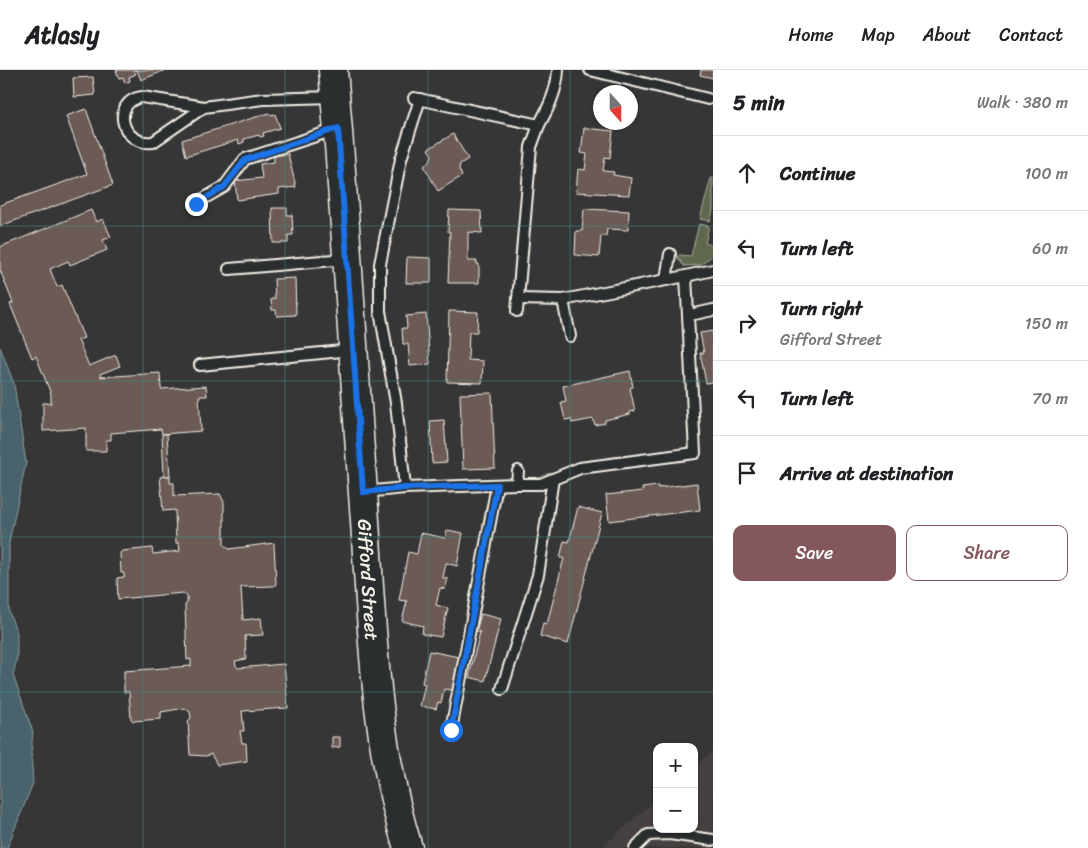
<!DOCTYPE html>
<meta charset="utf-8">
<style>
:root{--surface:#fff;--page:#f2f2f2;--text:#202124;--muted:#757577;--line:#e0e0e0;--accent:#84575d}
body{margin:0;font-family:Sriracha,sans-serif;background:var(--page);color:var(--text)}
.controls{position:absolute;right:15px;bottom:15px;display:grid;overflow:hidden;border-radius:10px;box-shadow:0 1px 4px #0004}
.controls button{width:45px;height:45px;display:grid;place-items:center;padding:0;border:0;border-bottom:1px solid var(--line);background:var(--surface);color:var(--text);font:25px sans-serif}
.compass{position:absolute;left:593px;top:15px;width:45px;height:45px;border-radius:50%;background:var(--surface);box-shadow:0 1px 4px #0004;rotate:159deg}
.stop{position:absolute;width:15px;height:15px;margin:-11px;border:4px solid #1a73e8;border-radius:50%;background:#fff}
.stop.end{background:#1a73e8;border-color:#fff;box-shadow:0 1px 5px #0008}
.list{margin:0;padding:0;list-style:none}
h2{display:flex;justify-content:space-between;align-items:center;height:65px;margin:0;padding:0 20px;font-size:21px}
h2 small{font-size:16px;font-weight:400;color:var(--muted)}
.list li{display:grid;grid-template-columns:32px 1fr auto;gap:15px;align-items:center;box-sizing:border-box;height:75px;padding:0 20px;border-top:1px solid var(--line)}
.list b{display:block;font-size:19px;white-space:nowrap}
.list p{margin:0;font-size:16px;white-space:nowrap;color:var(--muted)}
.list em{font-size:16px;font-style:normal;color:var(--muted)}
.actions{display:flex;gap:10px;padding:15px 20px}
.actions a{flex:1;padding:11px 0;border:1px solid var(--accent);border-radius:10px;text-align:center;font-size:18px;color:var(--accent)}
.actions .main{background:var(--accent);color:#fff}
.icon{flex:none;width:28px;height:28px;fill:none;stroke:currentColor;stroke-width:2;stroke-linecap:round;stroke-linejoin:round}
.map{position:relative;flex:none;width:713px;height:778px;overflow:hidden}
header{display:flex;align-items:center;gap:30px;box-sizing:border-box;height:70px;padding:0 25px;background:var(--surface);border-bottom:1px solid var(--line)}
header strong{font-size:24px}
nav{display:flex;gap:28px;margin-inline-start:auto;font-size:18px}
main{display:flex}
aside{flex:1;background:var(--surface)}
.map>svg:first-child{display:block}
.built{fill:#474140}
.green{fill:#5f684f;stroke:#aaac9c}
.water{fill:#48646c;stroke:#8d9c9e}
.building{fill:#6c5a57;stroke:#f4f1e8}
.lines{fill:none;stroke-linecap:round;stroke-linejoin:round}
.lane-casing{stroke:#f4f1e8;stroke-width:14}
.secondary-casing{stroke:#f4f1e8;stroke-width:31}
.lane{stroke:#2a2d2e;stroke-width:10}
.secondary{stroke:#2a2d2e;stroke-width:28}
.route{stroke:#1a73e8;stroke-width:6}
.grid{fill:none;stroke:#3d8f86;stroke-width:1;stroke-opacity:0.55}
.labels{text-anchor:middle;stroke-width:4.5;stroke-linejoin:round;paint-order:stroke}
.street-label{font-size:19px;fill:#f4f1e8;stroke:#2a2d2e}
</style>
<header>
<strong>Atlasly</strong>
<nav><a>Home</a><a>Map</a><a>About</a><a>Contact</a></nav>
</header>
<main>
<div class="map">
<svg width="713" height="778" viewBox="0 0 713 778">
<rect width="100%" height="100%" fill="#373636"/>
<filter id="ink" filterUnits="userSpaceOnUse"><feTurbulence type="fractalNoise" baseFrequency=".02" numOctaves="2"/><feDisplacementMap in="SourceGraphic" scale="10" xChannelSelector="R" yChannelSelector="G"/><feConvolveMatrix kernelMatrix="1 2 1 2 8 2 1 2 1" color-interpolation-filters="sRGB"/></filter>
<g filter="url(#ink)">
<!-- built -->
<path class="built" d="M713 681V778H601L657 729V759H694V697Z"/>
<!-- green -->
<g class="green">
<path d="M711 108H713V140L710 151 700 149Z"/>
<path d="M699 154 709 156 705 173 713 176V185L700 195 684 196 677 187 680 185 691 186Z"/>
</g>
<!-- water -->
<path class="water" d="M0 277 14 314 26 393 9 472V542L17 563V588L13 605 33 662 31 682 33 713 7 778H0Z"/>
<!-- building -->
<g class="building">
<path d="M116 0H166L141 10 137 0 134 1 136 4 129 7 130 11 125 13 123 7 119 8Z"/>
<path d="M701 0H713V8L700 5Z"/>
<path d="M93 7 95 25 74 27 73 8Z"/>
<path d="M86 39 113 115 0 156V135L87 104 66 46Z"/>
<path d="M269 43 270 45 275 44 280 58 263 63 264 66 260 67 259 65 244 69V72L239 74 238 70 186 86 182 70Z"/>
<path d="M584 58 613 61 610 88 605 87 603 101 614 102 613 105 631 108 629 125 576 122 578 99 585 100 587 84 581 83Z"/>
<path d="M453 64 468 89 460 94 459 99 462 106 438 121 424 96 430 91 432 85 428 79Z"/>
<path d="M288 84 296 117 279 119V124L237 130 235 111 262 108 260 94 274 92V86Z"/>
<path d="M272 138H287V145H292L293 165H288V173H273Z"/>
<path d="M584 139 629 141 628 160 607 159 606 166H601L599 187 575 185 576 161H582Z"/>
<path d="M91 140 96 152 103 149 111 167 103 170 107 180 70 195 68 191 50 199 57 217 62 215 84 268 78 270 89 296 116 285 120 296 100 304 101 307 160 303 161 319 206 316 207 326H199L201 361 162 364 161 359 111 363V370H106V381H86V358L43 361V333H51V324L36 286 32 288 10 234 13 233 0 200V177Z"/>
<path d="M449 140 481 141 482 163 468 162V191H477V194H479V213H448L450 162H448Z"/>
<path d="M407 187 431 188V213H406Z"/>
<path d="M295 208 296 245 277 246 276 240H272L271 229H275L274 209Z"/>
<path d="M449 241 478 242 477 262H469L468 290 483 291 482 313 447 312Z"/>
<path d="M426 244 430 294 410 296 408 274H403L402 258H407L406 246Z"/>
<path d="M713 261V312L706 313 700 283H704L700 263Z"/>
<path d="M630 301 633 317 630 318 635 341 630 342V344L605 350V353L595 355 593 349 572 353 571 349 565 350 561 332 566 331 563 316Z"/>
<path d="M492 323 495 398 463 399 460 324Z"/>
<path d="M444 350 447 392 432 393 430 351Z"/>
<path d="M162 364H167L170 406H164Z"/>
<path d="M170 406V413H174V426L220 424 224 432V475L229 479 274 473 276 514 274 516 241 517 243 550 261 548 263 565 245 566 246 589 235 591 236 596 238 598 284 594 288 638 242 641 244 661H240L242 673H246L247 691 217 695 211 684 206 686 190 685 188 651 191 648 190 642 185 638 161 642V649L133 651 131 649 129 622H124V601L191 596V589L187 590 185 535 187 533V526L183 523 118 529 117 508 124 507V503H121L120 483 122 481 152 478 153 484 180 481 179 473H176L175 440 163 441 160 407Z"/>
<path d="M697 413 700 440 609 451 606 425 643 421 642 418 658 416V418Z"/>
<path d="M578 437 602 443 568 574 540 566 543 553 547 554 564 488H560L564 471 569 472Z"/>
<path d="M447 460 463 463 457 496 446 493 443 508 448 509 445 519 440 518 436 535 448 538 441 567 422 564 423 556 402 551 407 531 399 530 408 482 417 484 421 463 445 468Z"/>
<path d="M481 544 501 549 485 611 469 607 480 562 476 561Z"/>
<path d="M429 581 459 587 452 620 444 619 441 633 438 632 436 639 420 636 425 614 422 613Z"/>
<path d="M332 667H340V677L332 678Z"/>
</g>
<g class="lines">
<defs>
<g id="lane">
<path d="M590 0 708 29"/>
<path d="M414 28 539 55 531 77 517 241"/>
<path d="M204 37 142 27C111 31 120 76 153 72L204 37 263 29 334 27"/>
<path d="M539 55C549 37 557 20 558 0"/>
<path d="M196 133 224 117 245 89 337 59"/>
<path d="M229 199 346 189"/>
<path d="M686 206 713 200"/>
<path d="M518 229 563 230 666 210"/>
<path d="M563 230 570 266"/>
<path d="M690 245 713 240"/>
<path d="M200 295 352 280"/>
<path d="M517 414H541L580 398 695 383 686 206 666 210 670 184"/>
<path d="M405 418 396 333 380 241V194L401 89 420 29"/>
<path d="M364 422 405 418 517 414 518 401"/>
<path d="M502 619 538 505 553 409"/>
<path d="M451 660 497 415"/>
<path d="M635 778 648 765 669 764 713 770"/>
</g>
<g id="secondary">
<path id="s1" d="M333 0C346 150 354 301 365 451 372 561 375 673 408 778"/>
</g>
</defs>
<!-- lane casing -->
<use href="#lane" class="lane-casing"/>
<!-- secondary casing -->
<use href="#secondary" class="secondary-casing"/>
<!-- lane -->
<use href="#lane" class="lane"/>
<!-- secondary -->
<use href="#secondary" class="secondary"/>
</g>
</g>
<g class="lines" filter="url(#ink)">
<!-- route -->
<path class="route" d="M196 134 224 117 245 90 338 58 363 422 405 418 497 415 451 660"/>
</g>
<!-- grid -->
<path class="grid" d="M143 0V778M285 0V778M428 0V778M570 0V778M0 156H713M0 311H713M0 467H713M0 622H713"/>
<g class="labels">
<!-- street labels -->
<g class="street-label">
<text dy="7" stroke="none"><textPath href="#s1" startOffset="511">Gifford Street</textPath></text>
</g>
</g>
</svg>
<div class="controls">
<button>+</button>
<button>−</button>
</div>
<svg class="compass" viewBox="-18 -18 36 36"><path d="M0-13l5 13h-10z" fill="#e53935"/><path d="M0 13l5-13h-10z" fill="#757577"/></svg>
<div class="stop" style="left:451px;top:660px"></div>
<div class="stop end" style="left:196px;top:134px"></div>
</div>
<aside>
<h2>5 min<small>Walk · 380 m</small></h2>
<ul class="list">
<li><svg class="icon" aria-label="ahead" viewBox="0 0 24 24"><path d="M12 20V5M6 11l6-6 6 6"/></svg><div><b>Continue</b></div><em>100 m</em></li>
<li><svg class="icon" aria-label="left" viewBox="0 0 24 24"><path d="M17 20v-9H6M10 6l-5 5 5 5"/></svg><div><b>Turn left</b></div><em>60 m</em></li>
<li><svg class="icon" aria-label="right" viewBox="0 0 24 24"><path d="M7 20v-9h11M14 6l5 5-5 5"/></svg><div><b>Turn right</b><p>Gifford Street</p></div><em>150 m</em></li>
<li><svg class="icon" aria-label="left" viewBox="0 0 24 24"><path d="M17 20v-9H6M10 6l-5 5 5 5"/></svg><div><b>Turn left</b></div><em>70 m</em></li>
<li><svg class="icon" aria-label="arrive" viewBox="0 0 24 24"><path d="M6 21V4h12l-3 4 3 4H6"/></svg><div><b>Arrive at destination</b></div></li>
</ul>
<div class="actions"><a class="main">Save</a><a>Share</a></div>
</aside>
</main>
